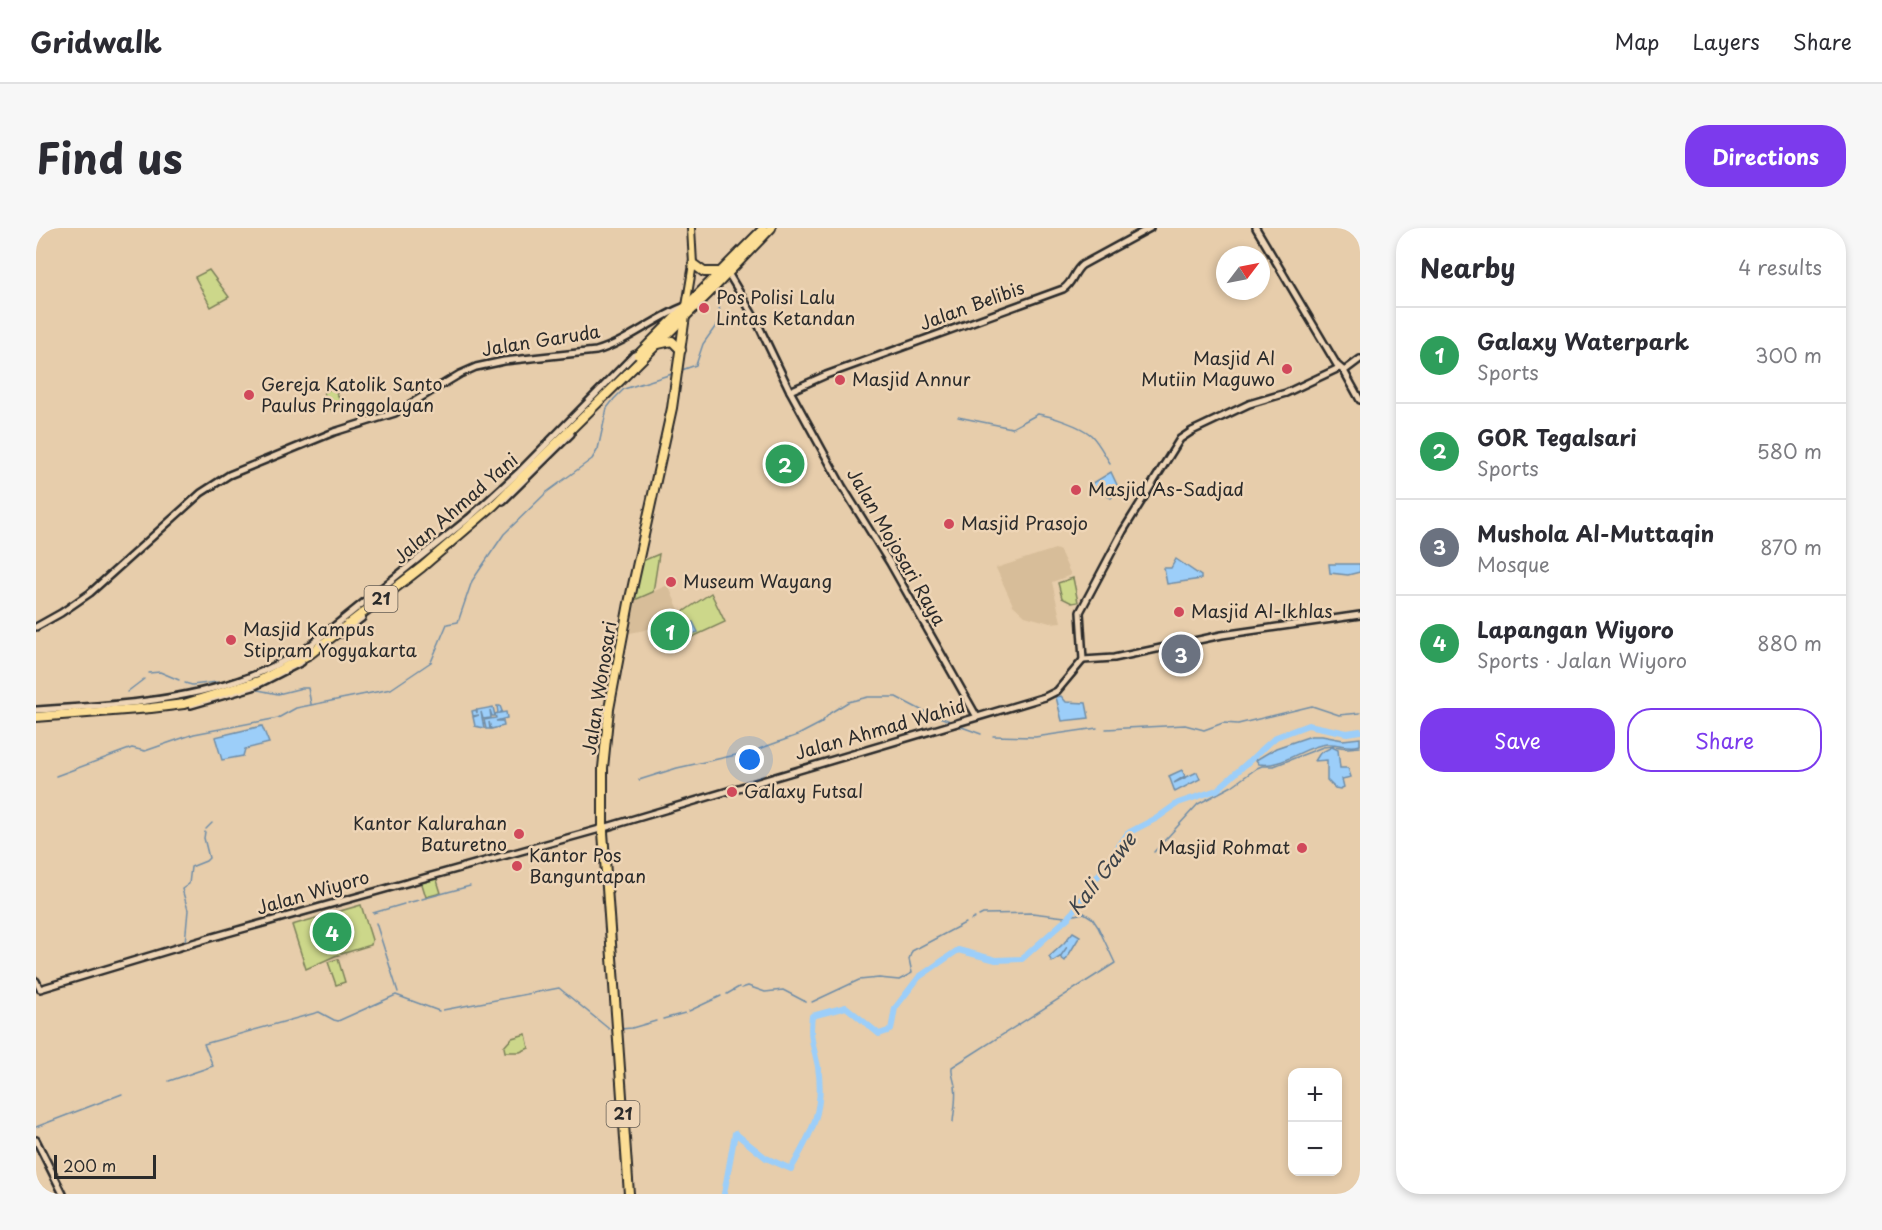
<!DOCTYPE html>
<meta charset="utf-8">
<style>
:root{--surface:#fff;--page:#f7f7f7;--text:#2b2b33;--muted:#7c7c81;--line:#e1e1e2;--accent:#7c3aed}
body{margin:0;font-family:"Playpen Sans",sans-serif;background:var(--page);color:var(--text)}
.controls{position:absolute;right:18px;bottom:18px;display:grid;overflow:hidden;border-radius:12px;box-shadow:0 3px 9px #0003}
.controls button{width:54px;height:54px;display:grid;place-items:center;padding:0;border:0;border-bottom:2px solid var(--line);background:var(--surface);color:var(--text);font:30px sans-serif}
.compass{position:absolute;left:1180px;top:18px;width:54px;height:54px;border-radius:50%;background:var(--surface);box-shadow:0 3px 9px #0003;rotate:58deg}
.scale{position:absolute;left:18px;bottom:15px;width:102px;box-sizing:border-box;padding-left:6px;border:3px solid #2b2b2b;border-top:0;font-size:16px;line-height:21px;white-space:nowrap;color:#2b2b2b;-webkit-text-stroke:4px #eed5b6;paint-order:stroke}
.you{position:absolute;left:714px;top:532px;width:21px;height:21px;margin:-15px;border:4px solid #fff;border-radius:50%;background:#1a73e8;box-shadow:0 0 0 9px #1a73e833}
.badge{display:grid;place-items:center;width:39px;height:39px;border-radius:50%;background:var(--accent);color:#fff;font-size:20px;font-weight:700}
.pin{position:absolute;translate:-50% -50%;border:3px solid #fff;box-shadow:0 2px 6px #0006}
.list{margin:0;padding:0;list-style:none}
h2{display:flex;justify-content:space-between;align-items:center;height:78px;margin:0;padding:0 24px;font-size:26px}
h2 small{font-size:20px;font-weight:400;color:var(--muted)}
.list li{display:grid;grid-template-columns:39px 1fr auto;gap:18px;align-items:center;box-sizing:border-box;height:96px;padding:0 24px;border-top:2px solid var(--line)}
.list b{display:block;font-size:22px;white-space:nowrap}
.list p{margin:0;font-size:20px;white-space:nowrap;color:var(--muted)}
.list em{font-size:20px;font-style:normal;color:var(--muted)}
.actions{display:flex;gap:12px;padding:18px 24px}
.actions a{flex:1;padding:14px 0;border:2px solid var(--accent);border-radius:24px;text-align:center;font-size:21px;color:var(--accent)}
.actions .main{background:var(--accent);color:#fff}
.map{position:relative;flex:none;width:1324px;height:966px;overflow:hidden;border-radius:24px}
header{display:flex;align-items:center;gap:36px;box-sizing:border-box;height:84px;padding:0 30px;background:var(--surface);border-bottom:2px solid var(--line)}
header strong{font-size:28px}
nav{display:flex;gap:33px;margin-inline-start:auto;font-size:21px}
.intro{display:flex;align-items:center;justify-content:space-between;box-sizing:border-box;height:144px;padding:0 36px}
h1{margin:0;font-size:42px}
.button{padding:15px 27px;border-radius:24px;background:var(--accent);color:#fff;font-size:21px;font-weight:700}
main{display:flex;gap:36px;padding:0 36px}
aside{flex:1;background:var(--surface);border-radius:24px;box-shadow:0 3px 9px #0003}
.map>svg:first-child{display:block}
.built{fill:#d7bd99}
.green{fill:#ccd78a;stroke:#7c815a;stroke-width:1.5}
.water{fill:#9ccef9;stroke:#6f8da7;stroke-width:1.5}
.lines{fill:none;stroke-linecap:round;stroke-linejoin:round}
.stream{stroke:#6f8da7;stroke-width:1.5}
.river{stroke:#9ccef9;stroke-width:6}
.secondary-casing{stroke:#2b2b2b;stroke-width:10}
.primary-casing{stroke:#2b2b2b;stroke-width:10}
.highway-casing{stroke:#2b2b2b;stroke-width:12}
.secondary{stroke:#eed5b6;stroke-width:5}
.primary{stroke:#fcde96;stroke-width:6}
.highway{stroke:#fcde96;stroke-width:8}
.poi-dot{fill:#d1495b;stroke:#eed5b6;stroke-width:2}
.labels{text-anchor:middle;stroke-width:5;stroke-linejoin:round;paint-order:stroke}
.shield{fill:#eed5b6;stroke:#665e55;stroke-width:1.5}
.shield-label{font-size:16px;font-weight:bold;fill:#2b2b2b}
.poi-label{font-size:18px;fill:#2b2b2b;stroke:#eed5b6;text-anchor:start}
.street-label{font-size:18px;fill:#2b2b2b;stroke:#eed5b6}
.water-label{font-size:20px;font-style:italic;fill:#3c434a;stroke:#eed5b6}
</style>
<header>
<strong>Gridwalk</strong>
<nav><a>Map</a><a>Layers</a><a>Share</a></nav>
</header>
<div class="intro"><h1>Find us</h1><a class="button">Directions</a></div>
<main>
<div class="map">
<svg width="1324" height="966" viewBox="0 0 1324 966">
<rect width="100%" height="100%" fill="#e7cdab"/>
<filter id="ink" filterUnits="userSpaceOnUse"><feTurbulence type="fractalNoise" baseFrequency=".0167" numOctaves="2"/><feDisplacementMap in="SourceGraphic" scale="12" xChannelSelector="R" yChannelSelector="G"/><feConvolveMatrix kernelMatrix="1 2 1 2 8 2 1 2 1" color-interpolation-filters="sRGB"/></filter>
<g filter="url(#ink)">
<!-- built -->
<g class="built">
<path d="M1019 321 1024 323 1035 347 1016 354 1025 394 1014 395 989 388 977 377 960 340Z"/>
<path d="M632 357 644 384 630 394 609 402 589 406 594 374Z"/>
</g>
<!-- green -->
<g class="green">
<path d="M173 42 193 69 175 79 159 49Z"/>
<path d="M297 159 307 176 296 183 288 165Z"/>
<path d="M623 326 617 364 594 374 604 334Z"/>
<path d="M1037 350 1042 374 1036 375 1026 370 1022 355Z"/>
<path d="M675 365 689 394 626 423 619 412 618 404 636 395 635 392Z"/>
<path d="M400 649 405 665 390 669 385 653Z"/>
<path d="M325 677 336 712 335 717 299 728 270 741 256 697Z"/>
<path d="M302 731 309 754 300 757 292 734Z"/>
<path d="M490 806 493 820 484 824H469L468 819 476 810Z"/>
</g>
<!-- water -->
<g class="water">
<path d="M1075 244 1083 261 1075 270 1054 257Z"/>
<path d="M1140 331 1165 348V351L1131 356 1128 340H1135Z"/>
<path d="M1293 336H1324V344L1312 347 1294 345Z"/>
<path d="M657 394 662 404 655 406 639 416 635 413V407Z"/>
<path d="M1025 468 1030 474 1050 475 1053 490 1026 493 1020 469Z"/>
<path d="M461 478H464L466 483 464 485 470 484 471 490 460 493H467L468 498 455 501 453 494 454 501H450L448 492 460 490 459 486 462 485Z"/>
<path d="M457 479 459 488H456L454 482 455 490 447 491 445 484 448 500 439 498 437 489 443 487 437 488 436 483 440 482 441 485V482Z"/>
<path d="M226 498 233 515 209 521 207 528 186 532 179 509Z"/>
<path d="M1275 508H1286L1307 512 1324 510V517C1312 521 1303 515 1291 516 1267 518 1247 540 1223 536L1220 532 1240 520Z"/>
<path d="M1296 519 1302 522 1304 540H1312L1315 549 1306 551 1308 559 1304 561 1299 560 1291 552V532L1279 533 1284 525Z"/>
<path d="M1146 542 1149 548 1138 555 1161 544 1164 551 1139 564 1133 548Z"/>
<path d="M1037 704 1044 708 1029 733 1024 729 1031 719 1024 729 1016 734 1013 729 1028 715Z"/>
</g>
<g class="lines">
<!-- stream -->
<g class="stream">
<path d="M643 143 660 137 667 116 684 92 683 73"/>
<path d="M922 189 976 200 1002 186C1015 188 1045 198 1055 207 1063 215 1068 226 1074 235"/>
<path d="M113 445 124 444 143 452"/>
<path d="M149 455 156 457 181 454"/>
<path d="M217 461 242 466 266 460H272L275 476"/>
<path d="M91 464 108 451"/>
<path d="M923 498 945 506"/>
<path d="M1070 501 1149 497 1168 502 1187 495 1202 496 1276 478 1303 487 1324 485"/>
<path d="M957 508 999 509 1061 500"/>
<path d="M723 521 762 507 785 495 794 485 812 474 832 469H860L885 482 914 493"/>
<path d="M20 548 96 520 109 523 158 506 242 490 260 480 355 461 395 434 411 396 422 394 436 353 468 306 511 264 556 231 562 221 571 180 578 171 588 161 639 145"/>
<path d="M603 552 641 540 718 523"/>
<path d="M170 601 176 595"/>
<path d="M1118 624 1162 576 1196 558 1221 540 1226 538H1238L1287 519 1296 518 1312 520 1324 519"/>
<path d="M386 671 434 658"/>
<path d="M371 675 383 672"/>
<path d="M337 685 368 676"/>
<path d="M935 692 939 690"/>
<path d="M340 695 362 764"/>
<path d="M149 715 152 682 146 661 153 656 155 639 170 633 173 630 168 610 169 604"/>
<path d="M706 760 712 758 729 764 747 762 770 774"/>
<path d="M691 766 703 759"/>
<path d="M776 774 823 752 843 750 863 752 876 745 873 731 876 723 929 695"/>
<path d="M407 782 523 760 573 801"/>
<path d="M653 783 685 768"/>
<path d="M627 791 649 785"/>
<path d="M584 801 596 800 620 793"/>
<path d="M133 853 177 838 168 816 283 784 298 792 302 793 360 767 403 783"/>
<path d="M917 894C918 882 921 870 919 858 918 851 915 846 916 839L1079 735 1062 699 1056 690 1048 685 1029 689 996 685 947 686 943 688"/>
<path d="M0 899 86 866"/>
</g>
<!-- river -->
<path class="river" d="M688 966 699 905 730 930 755 941C775 906 789 882 782 839 778 818 773 811 776 788L810 779 843 806 855 802 859 780 883 749 922 722 960 732 986 731 1034 688 1092 605 1121 590 1142 575 1181 562 1240 509 1272 497 1311 505 1324 503"/>
<defs>
<g id="secondary">
<path d="M1220 0 1301 137 1308 143"/>
<path d="M692 45 720 92 754 163 806 258 854 335 941 489"/>
<path d="M1308 143 1324 172"/>
<path d="M1308 143 1324 131"/>
<path d="M754 163 790 147 1027 61C1037 55 1037 44 1046 37L1114 0"/>
<path d="M467 273 535 206"/>
<path d="M0 399 25 385 54 365 165 265 193 247 298 204 359 185 424 146 440 139 468 133 560 123C591 114 617 91 647 79"/>
<path d="M305 406 326 390"/>
<path d="M1047 432 1044 384 1087 303 1144 211 1156 203 1213 176 1250 165 1303 140"/>
<path d="M1047 432 1078 430 1186 407 1324 387"/>
<path d="M155 477 217 459 266 434"/>
<path d="M0 482C72 478 146 474 213 449 234 441 252 431 271 420L433 290 483 244 598 127 604 125"/>
<path d="M0 753 4 761 177 709 571 599 1009 469 1021 463 1047 432"/>
<path d="M0 912 27 966"/>
</g>
<path id="primary" d="M650 78 657 36 655 0"/>
<g id="highway">
<path d="M657 36 668 44H682"/>
<path d="M622 116 636 113 645 122"/>
<path d="M602 127 727 1"/>
<path d="M0 489 115 480 148 476 223 453 274 426 386 339 458 277 671 67 735 0"/>
<path d="M593 966 567 604V540L573 481 593 375 636 180 649 88"/>
</g>
</defs>
<!-- secondary casing -->
<use href="#secondary" class="secondary-casing"/>
<!-- primary casing -->
<use href="#primary" class="primary-casing"/>
<!-- highway casing -->
<use href="#highway" class="highway-casing"/>
<!-- secondary -->
<use href="#secondary" class="secondary"/>
<!-- primary -->
<use href="#primary" class="primary"/>
<!-- highway -->
<use href="#highway" class="highway"/>
</g>
</g>
<!-- markers -->
<g class="poi-dot">
<circle cx="668" cy="80" r="6"/>
<circle cx="1251" cy="141" r="6"/>
<circle cx="804" cy="152" r="6"/>
<circle cx="213" cy="167" r="6"/>
<circle cx="1040" cy="262" r="6"/>
<circle cx="913" cy="296" r="6"/>
<circle cx="635" cy="354" r="6"/>
<circle cx="1143" cy="384" r="6"/>
<circle cx="195" cy="412" r="6"/>
<circle cx="696" cy="564" r="6"/>
<circle cx="483" cy="606" r="6"/>
<circle cx="1266" cy="620" r="6"/>
<circle cx="481" cy="638" r="6"/>
</g>
<g class="labels">
<!-- shield labels -->
<g class="shield">
<rect x="328.5" y="358" width="33" height="26" rx="4.5"/>
<rect x="570.5" y="873" width="33" height="26" rx="4.5"/>
</g>
<g class="shield-label">
<text x="345" y="377">21</text>
<text x="587" y="892">21</text>
</g>
<!-- poi labels -->
<g class="poi-label">
<text x="680" y="76">Pos Polisi Lalu<tspan x="680" dy="21">Lintas Ketandan</tspan></text>
<text x="1239" y="137" text-anchor="end">Masjid Al<tspan x="1239" dy="21">Mutiin Maguwo</tspan></text>
<text x="816" y="158">Masjid Annur</text>
<text x="225" y="163">Gereja Katolik Santo<tspan x="225" dy="21">Paulus Pringgolayan</tspan></text>
<text x="1052" y="268">Masjid As-Sadjad</text>
<text x="925" y="302">Masjid Prasojo</text>
<text x="647" y="360">Museum Wayang</text>
<text x="1155" y="390">Masjid Al-Ikhlas</text>
<text x="207" y="408">Masjid Kampus<tspan x="207" dy="21">Stipram Yogyakarta</tspan></text>
<text x="708" y="570">Galaxy Futsal</text>
<text x="471" y="602" text-anchor="end">Kantor Kalurahan<tspan x="471" dy="21">Baturetno</tspan></text>
<text x="1254" y="626" text-anchor="end">Masjid Rohmat</text>
<text x="493" y="634">Kantor Pos<tspan x="493" dy="21">Banguntapan</tspan></text>
</g>
<!-- street labels -->
<g class="street-label">
<text transform="translate(936 78) rotate(-20)" y="6">Jalan Belibis</text>
<text transform="translate(505 113) rotate(-9)" y="6">Jalan Garuda</text>
<text transform="translate(420 281) rotate(-41)" y="6">Jalan Ahmad Yani</text>
<text transform="translate(860 319) rotate(60)" y="6">Jalan Mojosari Raya</text>
<text transform="translate(564 460) rotate(-81)" y="6">Jalan Wonosari</text>
<text transform="translate(844 502) rotate(-16)" y="6">Jalan Ahmad Wahid</text>
<text transform="translate(277 665) rotate(-16)" y="6">Jalan Wiyoro</text>
</g>
<!-- water labels -->
<g class="water-label">
<text transform="translate(1066 646) rotate(-52)" y="7">Kali Gawe</text>
</g>
</g>
</svg>
<div class="controls">
<button>+</button>
<button>−</button>
</div>
<svg class="compass" viewBox="-18 -18 36 36"><path d="M0-13l5 13h-10z" fill="#e53935"/><path d="M0 13l5-13h-10z" fill="#7c7c81"/></svg>
<div class="scale">200 m</div>
<div class="you"></div>
<div class="pin badge" style="left:634px;top:403px;background:#2e9e5b">1</div>
<div class="pin badge" style="left:749px;top:236px;background:#2e9e5b">2</div>
<div class="pin badge" style="left:1145px;top:426px;background:#6b7280">3</div>
<div class="pin badge" style="left:296px;top:704px;background:#2e9e5b">4</div>
</div>
<aside>
<h2>Nearby<small>4 results</small></h2>
<ul class="list">
<li><span class="badge" style="background:#2e9e5b">1</span><div><b>Galaxy Waterpark</b><p>Sports</p></div><em>300 m</em></li>
<li><span class="badge" style="background:#2e9e5b">2</span><div><b>GOR Tegalsari</b><p>Sports</p></div><em>580 m</em></li>
<li><span class="badge" style="background:#6b7280">3</span><div><b>Mushola Al-Muttaqin</b><p>Mosque</p></div><em>870 m</em></li>
<li><span class="badge" style="background:#2e9e5b">4</span><div><b>Lapangan Wiyoro</b><p>Sports · Jalan Wiyoro</p></div><em>880 m</em></li>
</ul>
<div class="actions"><a class="main">Save</a><a>Share</a></div>
</aside>
</main>
